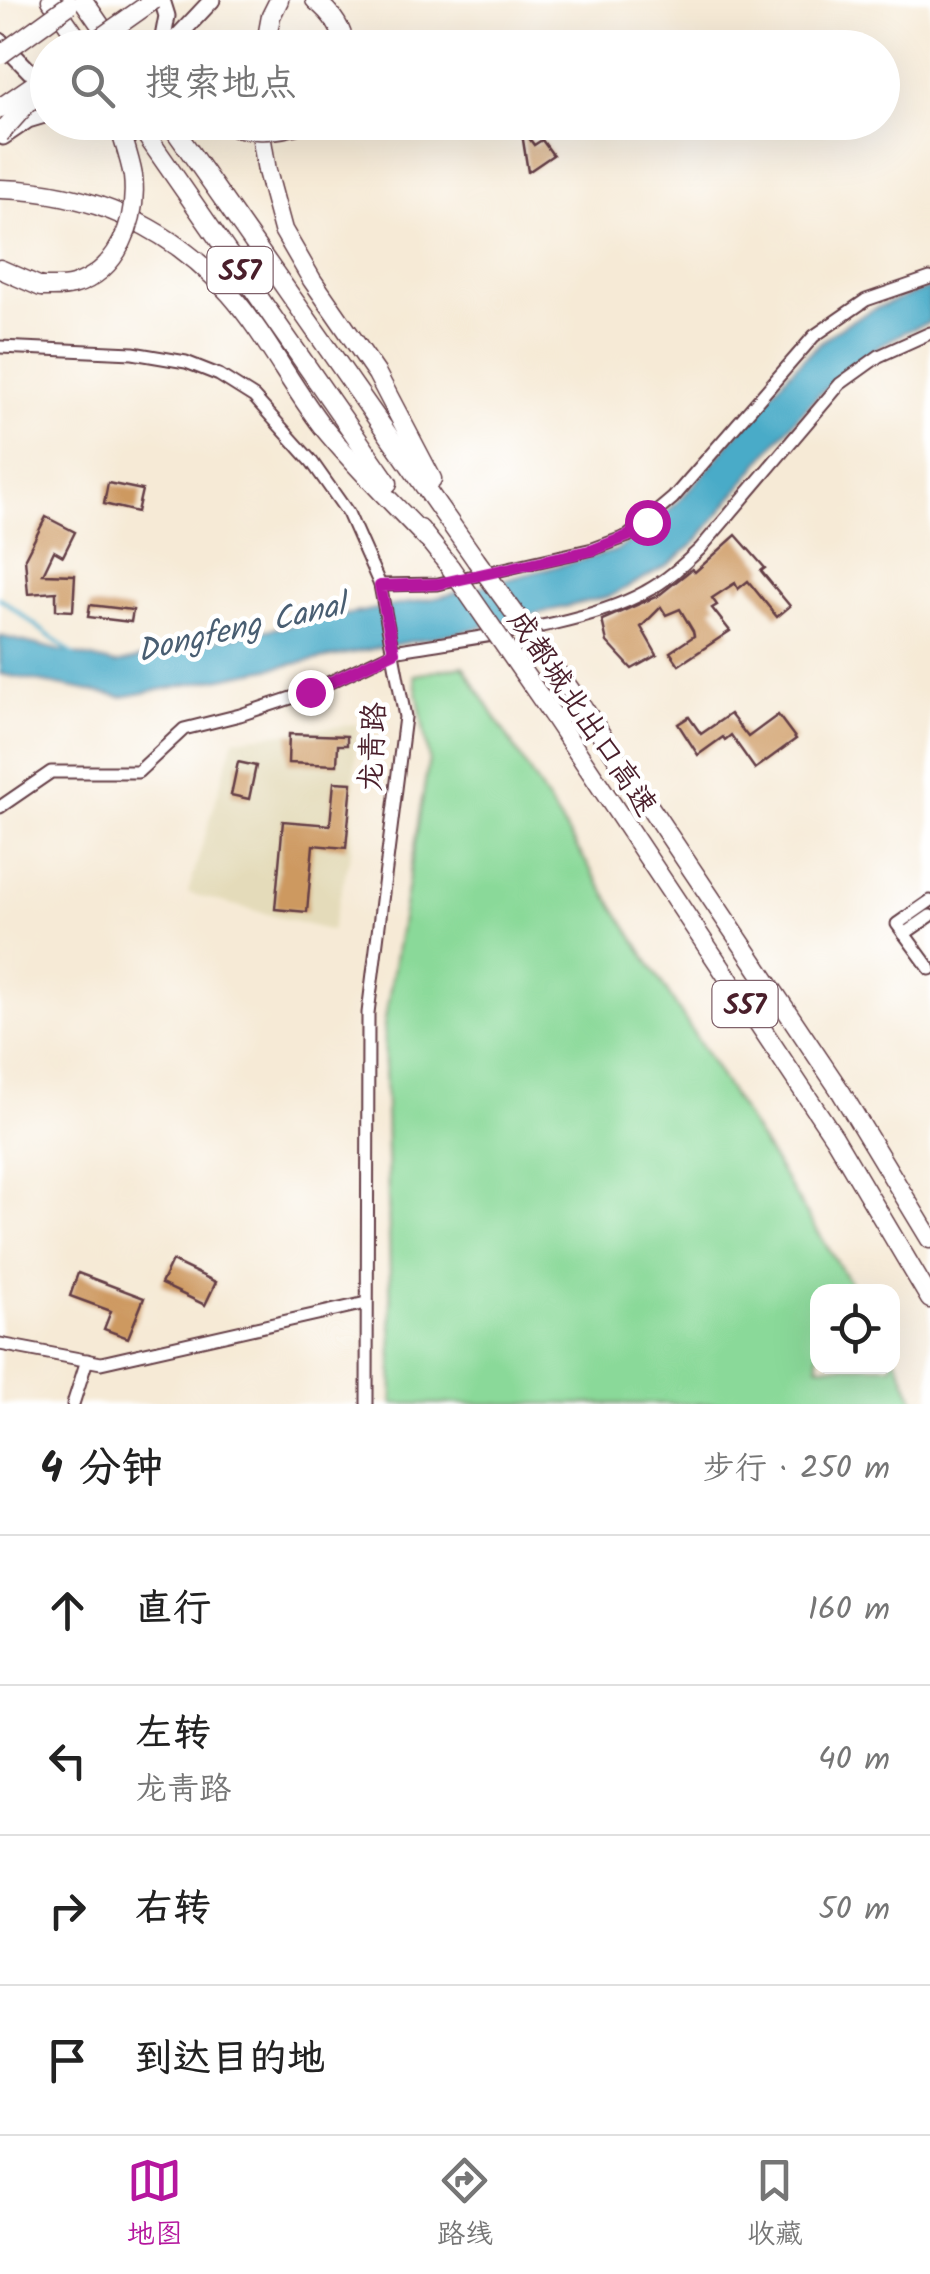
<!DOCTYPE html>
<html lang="zh">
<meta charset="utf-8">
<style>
:root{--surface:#fff;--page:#f2f2f2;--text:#222;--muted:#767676;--line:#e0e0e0;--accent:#b5179e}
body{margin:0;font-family:Kalam,"LXGW WenKai TC",sans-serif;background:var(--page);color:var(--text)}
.controls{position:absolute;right:30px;bottom:30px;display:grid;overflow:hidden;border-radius:20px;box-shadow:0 10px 40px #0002}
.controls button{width:90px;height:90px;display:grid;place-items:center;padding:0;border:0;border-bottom:2px solid var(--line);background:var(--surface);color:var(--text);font:50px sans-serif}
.stop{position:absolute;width:30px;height:30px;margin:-22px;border:8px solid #b5179e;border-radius:50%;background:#fff}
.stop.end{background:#b5179e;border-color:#fff;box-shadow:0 2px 10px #0008}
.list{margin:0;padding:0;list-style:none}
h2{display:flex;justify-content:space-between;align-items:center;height:130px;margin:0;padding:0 40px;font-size:42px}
h2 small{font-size:32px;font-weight:400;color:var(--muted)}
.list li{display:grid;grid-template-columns:65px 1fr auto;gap:30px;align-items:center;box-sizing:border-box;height:150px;padding:0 40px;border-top:2px solid var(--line)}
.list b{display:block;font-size:38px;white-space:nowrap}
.list p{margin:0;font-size:32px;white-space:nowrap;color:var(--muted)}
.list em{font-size:32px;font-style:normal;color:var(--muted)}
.icon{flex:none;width:55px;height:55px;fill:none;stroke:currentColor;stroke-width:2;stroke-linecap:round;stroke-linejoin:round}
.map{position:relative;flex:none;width:930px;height:1404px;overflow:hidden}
.search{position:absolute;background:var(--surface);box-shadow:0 10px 40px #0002;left:30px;right:30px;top:30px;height:110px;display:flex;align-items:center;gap:25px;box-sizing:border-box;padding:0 35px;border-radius:55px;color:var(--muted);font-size:38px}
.sheet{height:730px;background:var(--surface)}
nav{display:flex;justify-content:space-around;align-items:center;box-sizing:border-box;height:140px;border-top:2px solid var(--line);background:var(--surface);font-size:28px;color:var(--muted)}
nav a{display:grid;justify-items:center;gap:5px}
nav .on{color:var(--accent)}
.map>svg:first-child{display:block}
.built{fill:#e4dbba}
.green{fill:#8ad999;stroke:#6a7c62;stroke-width:2.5}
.water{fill:#48abc8;stroke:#49657a;stroke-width:2.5}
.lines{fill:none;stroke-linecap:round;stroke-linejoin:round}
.stream{stroke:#48abc8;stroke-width:4}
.building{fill:#cd9960}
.minor-casing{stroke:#643d45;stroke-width:15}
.major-casing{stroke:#643d45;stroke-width:19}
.highway-casing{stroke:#643d45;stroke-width:21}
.minor{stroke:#fff;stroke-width:11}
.major{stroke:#fff;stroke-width:15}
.highway{stroke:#fff;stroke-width:18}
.highway-bridge-casing{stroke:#643d45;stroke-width:21;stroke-linecap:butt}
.highway-bridge{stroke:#fff;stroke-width:18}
.route{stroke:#b5179e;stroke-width:12}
.labels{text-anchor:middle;stroke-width:9;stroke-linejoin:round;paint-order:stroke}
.shield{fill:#fff;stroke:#80626b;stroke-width:2.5}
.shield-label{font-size:28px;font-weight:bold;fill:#4a1f2b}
.street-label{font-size:30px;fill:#4a1f2b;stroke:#fff}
.water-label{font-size:32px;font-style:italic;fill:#495e72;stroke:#fff}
</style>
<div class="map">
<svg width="930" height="1404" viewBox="0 0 930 1404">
<rect width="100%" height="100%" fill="#fff"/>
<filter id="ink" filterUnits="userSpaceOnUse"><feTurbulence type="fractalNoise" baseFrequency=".01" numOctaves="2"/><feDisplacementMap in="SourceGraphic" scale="20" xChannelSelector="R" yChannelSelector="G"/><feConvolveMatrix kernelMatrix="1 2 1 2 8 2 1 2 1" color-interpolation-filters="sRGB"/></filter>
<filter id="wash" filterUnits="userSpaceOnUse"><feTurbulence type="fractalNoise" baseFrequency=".0048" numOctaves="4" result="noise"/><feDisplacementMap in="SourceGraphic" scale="40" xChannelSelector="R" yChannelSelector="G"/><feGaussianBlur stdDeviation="2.25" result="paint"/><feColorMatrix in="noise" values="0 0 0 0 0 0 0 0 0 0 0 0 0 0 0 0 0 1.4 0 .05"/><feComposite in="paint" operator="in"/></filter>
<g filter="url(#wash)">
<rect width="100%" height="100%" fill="#f6ead6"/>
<!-- built -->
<path class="built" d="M357 724 351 852 331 931 188 893 234 739Z"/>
<!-- green -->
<path class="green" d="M463 666 855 1291 818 1292V1366H892L893 1351 916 1404H393L384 1025 429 759 414 675Z"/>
<!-- water -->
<path class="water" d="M930 288V322C826 357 763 463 695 543L668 565 611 596 456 633 122 697 0 674V636L116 664 219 639 440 597 615 551C702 501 749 402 826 338 856 313 894 301 930 288Z"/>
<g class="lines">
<!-- stream -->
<path class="stream" d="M0 598 74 655"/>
</g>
<g id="blocks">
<!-- building -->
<g class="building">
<path d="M521 127 534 145 542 140 553 155 528 172Z"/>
<path d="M108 483 142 490 137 512 104 504Z"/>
<path d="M46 517 75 532 63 556 54 551 43 574 75 575 73 611 56 610V592L28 594 25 558Z"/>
<path d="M736 535 765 568 761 571 790 606 777 617 748 581 738 589 735 583 712 598 717 605 712 608 730 631 679 665 670 652 694 636 693 631 680 609 666 615 661 607 641 627 657 655 632 669 607 642 602 620 658 596 692 569 695 572Z"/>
<path d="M90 605 133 610 131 622 88 617Z"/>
<path d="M730 714 748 737 778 715 796 739 755 769 731 735 725 740 723 737 698 755 678 724 689 717 701 734Z"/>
<path d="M289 734 347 736V745H338L337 765 288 763Z"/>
<path d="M238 762 256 766 249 799 231 795Z"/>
<path d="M334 782 352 783 346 848 313 845 307 912 275 909 283 821 330 825Z"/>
<path d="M172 1261 216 1282 205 1305 161 1284Z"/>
<path d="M78 1273 144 1298 128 1338 104 1329 111 1311 70 1296Z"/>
</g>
</g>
</g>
<g filter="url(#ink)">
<use href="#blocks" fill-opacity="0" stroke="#643d45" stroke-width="2.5"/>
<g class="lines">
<defs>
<g id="minor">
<path d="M0 347 133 353 186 362 219 375 254 397 312 462 348 513 380 585 405 717 368 1013 367 1404"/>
<path d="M380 585 438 584 593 549 628 536 673 498 814 336 866 300 930 278"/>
<path d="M394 651C465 638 583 627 645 592 666 581 683 565 700 549L840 384 879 356 930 333"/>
<path d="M0 807 51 772H138L184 729 240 715 309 692 394 652"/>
<path d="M930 901 897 924 930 969"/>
<path d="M904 934 930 916"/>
<path d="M0 1344 101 1363 366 1303"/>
<path d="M73 1404 87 1360"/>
</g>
<g id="major">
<path d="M0 41 48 90"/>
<path d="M161 48 167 16 162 0"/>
<path d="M167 48 212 0"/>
<path d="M3 137 28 120 48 114"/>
</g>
<g id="highway">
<path d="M51 0 84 48"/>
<path d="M83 0 116 48"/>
<path d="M315 0C330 12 343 28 345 48"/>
<path d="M265 48 271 16 279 0"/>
<path d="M137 122 388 483"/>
<path d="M169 122 476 560"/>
<path d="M259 122 267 171 283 230 312 280 377 374 432 479"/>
<path d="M0 189C90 191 170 226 230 294 265 334 290 384 322 426 354 466 392 502 427 539"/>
<path d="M0 269 41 287"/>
<path d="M420 529 450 567"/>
<path d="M582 706 841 1092 930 1239"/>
<path d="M552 714 834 1137 930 1299"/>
</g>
</defs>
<!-- minor casing -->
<use href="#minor" class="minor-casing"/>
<!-- major casing -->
<use href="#major" class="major-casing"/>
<!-- highway casing -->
<use href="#highway" class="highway-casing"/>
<!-- minor -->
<use href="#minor" class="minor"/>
<!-- major -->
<use href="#major" class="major"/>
<!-- highway -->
<use href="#highway" class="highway"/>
<defs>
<g id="highway-bridge">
<path d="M93 43 154 0"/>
<path d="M0 55 69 5"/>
<path d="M0 108 32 86"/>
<path d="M217 122C247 132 275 134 305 122"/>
<path d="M0 134 48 80"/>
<path d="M41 287C51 287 63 288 73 285 118 272 138 220 133 176 130 158 123 140 118 122"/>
<path d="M476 560 582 706"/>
<path d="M450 567 552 714"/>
</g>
</defs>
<!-- highway-bridge casing -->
<use href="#highway-bridge" class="highway-bridge-casing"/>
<!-- highway-bridge -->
<use href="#highway-bridge" class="highway-bridge"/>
</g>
</g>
<g class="lines" filter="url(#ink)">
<!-- route -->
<path class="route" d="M310 692 394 652 380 586 438 584 593 550 628 536 647 522"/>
</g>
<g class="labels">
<!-- shield labels -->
<g class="shield">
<rect x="207.5" y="247" width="65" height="46" rx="8"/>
<rect x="712.5" y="981" width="65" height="46" rx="8"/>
</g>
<g class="shield-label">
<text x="240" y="280">S57</text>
<text x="745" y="1014">S57</text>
</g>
<!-- street labels -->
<g class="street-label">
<text transform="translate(583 713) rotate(56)" y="10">成都城北出口高速</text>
<text transform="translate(372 747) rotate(-87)" y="10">龙青路</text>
</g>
<!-- water labels -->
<g class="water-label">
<text transform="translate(241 627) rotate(-13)" y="11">Dongfeng Canal</text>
</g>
</g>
</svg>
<div class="controls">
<button><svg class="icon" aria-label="locate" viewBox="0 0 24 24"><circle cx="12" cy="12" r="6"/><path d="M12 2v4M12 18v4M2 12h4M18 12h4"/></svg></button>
</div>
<div class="stop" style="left:647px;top:522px"></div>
<div class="stop end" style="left:310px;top:692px"></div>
<div class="search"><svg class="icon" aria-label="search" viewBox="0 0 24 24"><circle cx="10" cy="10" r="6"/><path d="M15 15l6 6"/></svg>搜索地点</div>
</div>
<section class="sheet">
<h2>4 分钟<small>步行 · 250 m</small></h2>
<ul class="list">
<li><svg class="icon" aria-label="ahead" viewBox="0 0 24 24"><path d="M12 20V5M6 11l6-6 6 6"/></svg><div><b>直行</b></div><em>160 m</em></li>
<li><svg class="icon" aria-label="left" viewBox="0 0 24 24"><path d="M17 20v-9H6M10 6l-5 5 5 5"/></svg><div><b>左转</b><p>龙青路</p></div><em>40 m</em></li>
<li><svg class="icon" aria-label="right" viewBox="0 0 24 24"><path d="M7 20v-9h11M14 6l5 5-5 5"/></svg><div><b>右转</b></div><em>50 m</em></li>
<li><svg class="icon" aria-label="arrive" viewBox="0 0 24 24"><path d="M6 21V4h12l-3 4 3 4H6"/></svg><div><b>到达目的地</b></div></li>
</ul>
</section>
<nav>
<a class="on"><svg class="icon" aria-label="map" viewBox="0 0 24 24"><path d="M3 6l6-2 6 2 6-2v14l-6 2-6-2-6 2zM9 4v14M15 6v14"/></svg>地图</a>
<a><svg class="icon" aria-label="directions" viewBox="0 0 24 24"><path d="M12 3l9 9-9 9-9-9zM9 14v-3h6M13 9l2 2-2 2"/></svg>路线</a>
<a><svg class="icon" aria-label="saved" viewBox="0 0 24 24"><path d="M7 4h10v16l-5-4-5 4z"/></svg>收藏</a>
</nav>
